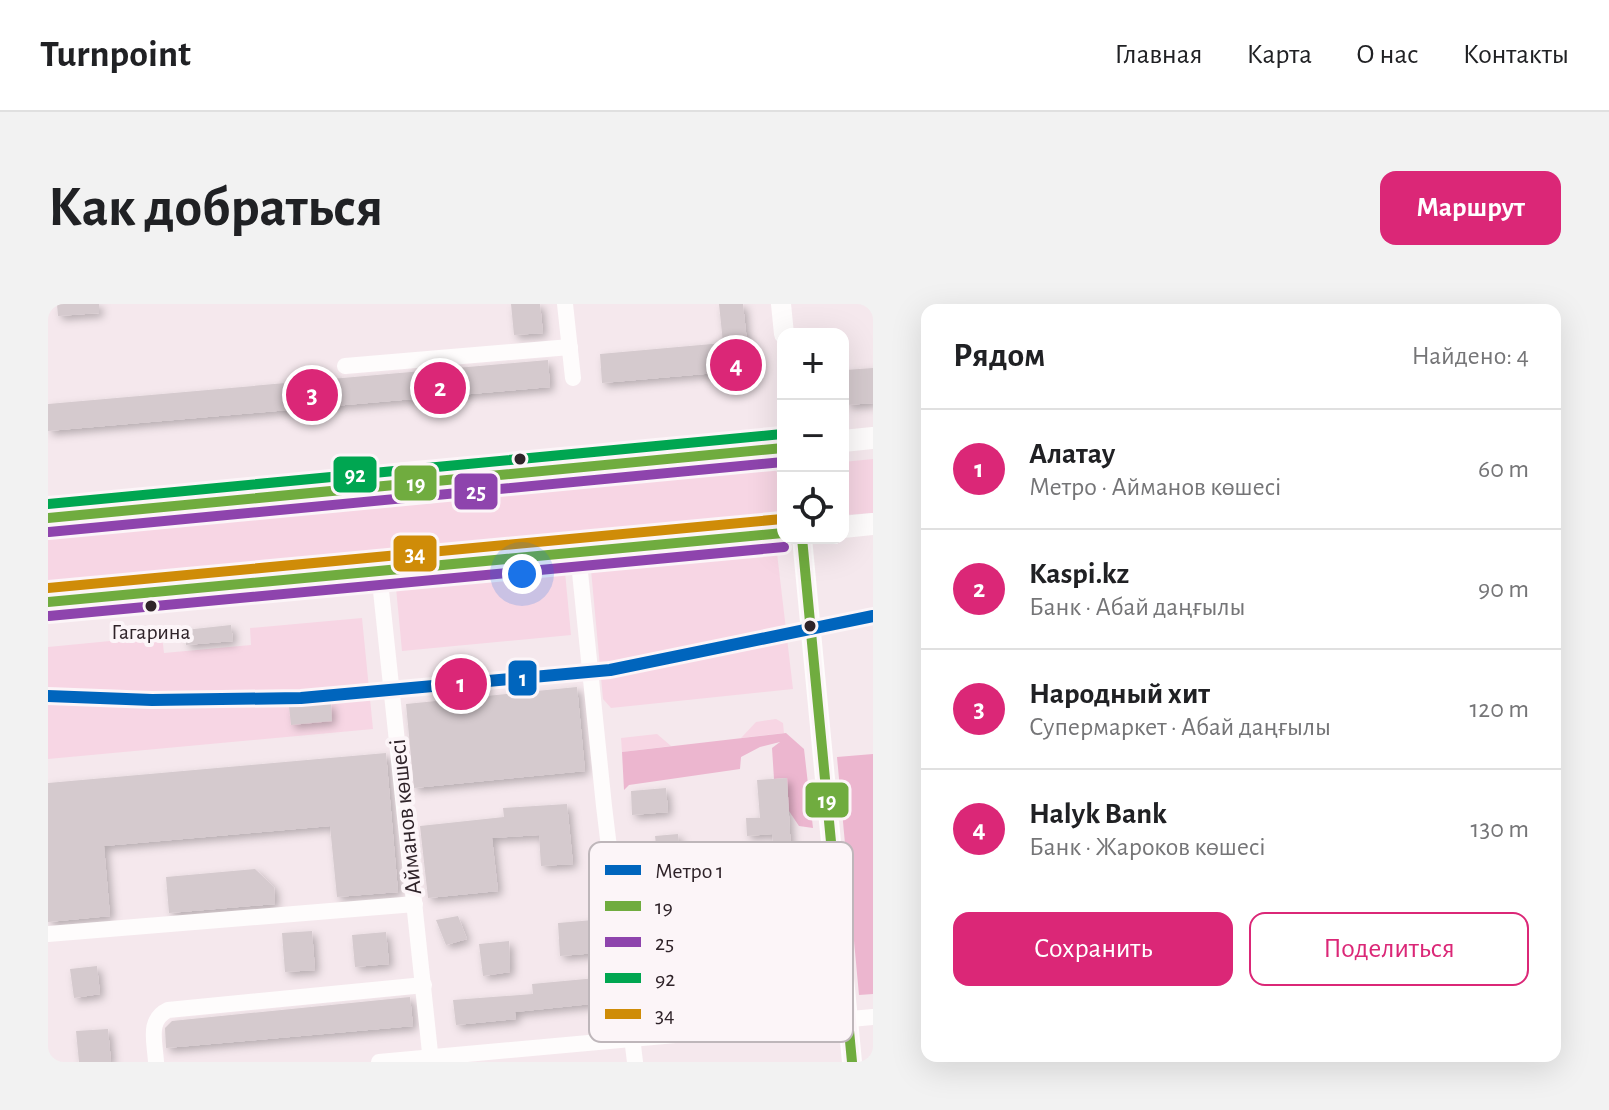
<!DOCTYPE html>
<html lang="ru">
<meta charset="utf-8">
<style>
:root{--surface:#fff;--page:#f2f2f2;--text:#202124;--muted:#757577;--line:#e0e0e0;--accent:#db2777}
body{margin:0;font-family:"Alegreya Sans",sans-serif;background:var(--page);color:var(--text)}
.controls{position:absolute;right:24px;top:24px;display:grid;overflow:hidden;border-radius:16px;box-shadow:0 8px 32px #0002}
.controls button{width:72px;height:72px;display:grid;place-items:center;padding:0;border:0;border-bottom:2px solid var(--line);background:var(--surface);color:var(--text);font:40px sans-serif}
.you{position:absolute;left:474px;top:270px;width:28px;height:28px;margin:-20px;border:6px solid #fff;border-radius:50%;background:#1a73e8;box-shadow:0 0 0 12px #1a73e833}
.badge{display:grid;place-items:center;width:52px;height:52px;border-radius:50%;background:var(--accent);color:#fff;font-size:26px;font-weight:700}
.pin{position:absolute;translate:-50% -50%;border:4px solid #fff;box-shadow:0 2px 8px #0006}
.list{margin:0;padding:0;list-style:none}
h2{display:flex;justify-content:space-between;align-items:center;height:104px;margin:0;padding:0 32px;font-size:34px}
h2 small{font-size:26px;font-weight:400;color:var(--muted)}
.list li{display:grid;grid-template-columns:52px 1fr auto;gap:24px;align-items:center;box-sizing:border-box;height:120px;padding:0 32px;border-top:2px solid var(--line)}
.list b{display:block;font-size:30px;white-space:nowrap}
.list p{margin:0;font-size:26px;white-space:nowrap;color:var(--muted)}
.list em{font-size:26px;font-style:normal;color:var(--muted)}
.actions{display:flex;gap:16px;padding:24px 32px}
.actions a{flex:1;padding:18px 0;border:2px solid var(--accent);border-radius:16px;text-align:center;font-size:28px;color:var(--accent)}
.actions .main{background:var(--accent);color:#fff}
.icon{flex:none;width:44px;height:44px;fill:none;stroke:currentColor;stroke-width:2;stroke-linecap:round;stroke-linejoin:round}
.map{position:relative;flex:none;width:825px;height:758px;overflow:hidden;border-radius:16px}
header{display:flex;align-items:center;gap:48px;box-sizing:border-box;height:112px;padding:0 40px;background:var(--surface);border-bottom:2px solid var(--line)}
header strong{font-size:38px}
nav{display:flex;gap:44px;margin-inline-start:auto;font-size:28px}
.intro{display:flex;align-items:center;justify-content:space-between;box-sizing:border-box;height:192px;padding:0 48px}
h1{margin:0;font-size:56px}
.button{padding:20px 36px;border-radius:16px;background:var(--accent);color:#fff;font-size:28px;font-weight:700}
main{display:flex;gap:48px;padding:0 48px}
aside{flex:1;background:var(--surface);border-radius:16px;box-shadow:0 8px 32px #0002}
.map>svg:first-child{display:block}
.green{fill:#f7d6e4}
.forest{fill:#ecb6cf}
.building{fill:#d5cace;filter:url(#shadow)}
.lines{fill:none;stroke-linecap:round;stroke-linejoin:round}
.minor{stroke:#fefcfc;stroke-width:16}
.tertiary{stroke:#fefcfc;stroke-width:20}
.secondary{stroke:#fefcfc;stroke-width:22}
.bus-1-casing{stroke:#fcf5f8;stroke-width:16}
.bus-2-casing{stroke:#fcf5f8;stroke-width:16}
.bus-3-casing{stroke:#fcf5f8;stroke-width:16}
.bus-4-casing{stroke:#fcf5f8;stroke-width:16}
.bus-1{stroke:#70ac3f;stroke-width:10}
.bus-2{stroke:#8e44ad;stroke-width:10}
.bus-3{stroke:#00a651;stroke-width:10}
.bus-4{stroke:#cf8c08;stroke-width:10}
.metro-1-casing{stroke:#fcf5f8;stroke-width:18}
.metro-1{stroke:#0065bd;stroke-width:12}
.bus-dot{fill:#2f2329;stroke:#fcf5f8;stroke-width:3}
.labels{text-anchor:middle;stroke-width:8;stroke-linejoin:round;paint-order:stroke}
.bus-label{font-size:22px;fill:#2f2329;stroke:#fcf5f8}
.street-label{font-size:24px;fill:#2f2329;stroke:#fcf5f8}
.key{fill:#fcf5f8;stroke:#beb6ba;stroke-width:2}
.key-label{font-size:22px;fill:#2f2329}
.line-badge{stroke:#fcf5f8;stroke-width:3}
.badge-label{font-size:22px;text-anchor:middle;font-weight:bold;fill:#fff}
</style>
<header>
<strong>Turnpoint</strong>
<nav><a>Главная</a><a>Карта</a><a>О нас</a><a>Контакты</a></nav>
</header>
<div class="intro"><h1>Как добраться</h1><a class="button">Маршрут</a></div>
<main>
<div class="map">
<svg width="825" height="758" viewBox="0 0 825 758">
<defs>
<filter id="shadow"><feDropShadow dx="4" dy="4" stdDeviation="4" flood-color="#0004"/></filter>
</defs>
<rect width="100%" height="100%" fill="#f5e8ed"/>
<!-- green -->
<g class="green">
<path d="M825 155V209L795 211V158Z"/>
<path d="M728 162 733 210 0 281V235L67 229 127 216Z"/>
<path d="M729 249 745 385 563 404 555 395 543 266Z"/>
<path d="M517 268 523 331 354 347 348 284Z"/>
<path d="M314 314 325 425 0 455V343L114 332 116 349 203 341 202 324Z"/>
<path d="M728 415 735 419 736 429 693 434 708 418Z"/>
<path d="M609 430 623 442 574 448 573 434Z"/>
</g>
<!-- forest -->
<g class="forest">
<path d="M738 429 756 445 765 524 751 522 741 507 739 474 726 475 724 444 732 438 712 443 693 453 692 465 581 481 576 486 574 448Z"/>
<path d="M825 450V690L811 691 789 453Z"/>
</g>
<!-- building -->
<g class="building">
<path d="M9 0H51V9L10 12Z"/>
<path d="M463 0H492L495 29 466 31Z"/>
<path d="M671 0H695L702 66 554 79 552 50 675 39Z"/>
<path d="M500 56 502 83 0 127V100Z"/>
<path d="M825 64V99L799 101 797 66Z"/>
<path d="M183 321 185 337 138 341 137 326Z"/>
<path d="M529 383 537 467 366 484 358 400Z"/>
<path d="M283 399 284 417 243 421 241 402Z"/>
<path d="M338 449 350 588 289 593 282 522 56 542 62 612 0 618V479Z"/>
<path d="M739 474 743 548 746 547 751 608 715 611 714 590 729 589 724 530 699 532 698 514H712L709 476Z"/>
<path d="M618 484 620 508 584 511 583 487Z"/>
<path d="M519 500 525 560 493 562 491 531 444 534 450 587 380 594 372 522 456 513 455 504Z"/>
<path d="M630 530 633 556 610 558 607 532Z"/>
<path d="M207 565 226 583 227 600 121 609 118 573Z"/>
<path d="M410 612 419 635 398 641 388 616Z"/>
<path d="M557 615 560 648 512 652 510 619Z"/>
<path d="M264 627 267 666 237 668 234 629Z"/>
<path d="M338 628 341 660 307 663 304 631Z"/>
<path d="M461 637 462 668 435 672 431 640Z"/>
<path d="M49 662 52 690 26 694 22 665Z"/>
<path d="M559 673 562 698 467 708 468 715 408 721 405 696 485 690 484 680Z"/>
<path d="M362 693 365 722 118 744 117 724 124 717Z"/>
<path d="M60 725 63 758H31L28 727Z"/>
</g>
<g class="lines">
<!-- minor -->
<g class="minor">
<path d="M517 0 525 74"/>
<path d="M297 62 522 43"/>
<path d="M530 249 556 502 587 758"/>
<path d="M331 268 383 758"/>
<path d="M0 630 367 600"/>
<path d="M108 758C107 738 99 716 120 706L376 681"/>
<path d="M331 758 825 713"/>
</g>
<!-- tertiary -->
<g class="tertiary">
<path d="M733 0 736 30"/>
<path d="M754 234 804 758"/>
</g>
<!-- secondary -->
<g class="secondary">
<path d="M795 137 825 134"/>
<path d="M0 214 735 144"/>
<path d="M795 223 825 220"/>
<path d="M0 298 735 229"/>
</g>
<defs>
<g id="bus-1">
<path d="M0 214 735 144"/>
<path d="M754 234 804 758"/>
<path d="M0 298 735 229"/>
</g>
<g id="bus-2">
<path d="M1 228 735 158"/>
<path d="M1 312 736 243"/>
</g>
<path id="bus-3" d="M0 200 734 130"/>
<path id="bus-4" d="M0 284 734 215"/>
</defs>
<!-- bus-1 casing -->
<use href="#bus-1" class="bus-1-casing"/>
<!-- bus-2 casing -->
<use href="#bus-2" class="bus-2-casing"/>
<!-- bus-3 casing -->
<use href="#bus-3" class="bus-3-casing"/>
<!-- bus-4 casing -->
<use href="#bus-4" class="bus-4-casing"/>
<!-- bus-1 -->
<use href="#bus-1" class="bus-1"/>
<!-- bus-2 -->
<use href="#bus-2" class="bus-2"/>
<!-- bus-3 -->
<use href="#bus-3" class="bus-3"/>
<!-- bus-4 -->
<use href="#bus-4" class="bus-4"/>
<defs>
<path id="metro-1" d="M0 392 104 396 253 394 562 366 825 312"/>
</defs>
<!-- metro-1 casing -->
<use href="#metro-1" class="metro-1-casing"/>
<!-- metro-1 -->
<use href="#metro-1" class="metro-1"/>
</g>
<!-- markers -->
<g class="bus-dot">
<circle cx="472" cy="155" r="7"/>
<circle cx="103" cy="302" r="7"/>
<circle cx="762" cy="322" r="7"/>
</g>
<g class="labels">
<!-- bus labels -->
<g class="bus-label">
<text x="103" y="335">Гагарина</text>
</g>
<!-- street labels -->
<g class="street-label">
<text transform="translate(357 513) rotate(-96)" y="8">Айманов көшесі</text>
</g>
</g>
<!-- legend -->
<rect x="541" y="538" width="264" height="200" rx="12" class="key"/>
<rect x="557" y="561" width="36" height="10" fill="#0065bd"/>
<rect x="557" y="597" width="36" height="10" fill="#70ac3f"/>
<rect x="557" y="633" width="36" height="10" fill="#8e44ad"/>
<rect x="557" y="669" width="36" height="10" fill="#00a651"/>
<rect x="557" y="705" width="36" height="10" fill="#cf8c08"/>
<g class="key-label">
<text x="607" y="574">Метро 1</text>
<text x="607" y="610">19</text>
<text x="607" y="646">25</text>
<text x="607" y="682">92</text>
<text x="607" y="718">34</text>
</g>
<g class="line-badge">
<rect x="284" y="151" width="46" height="39" rx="8" fill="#00a651"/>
<rect x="345" y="160" width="45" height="38" rx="8" fill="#70ac3f"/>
<rect x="405" y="168" width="46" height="39" rx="8" fill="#8e44ad"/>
<rect x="344" y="230" width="46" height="39" rx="8" fill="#cf8c08"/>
<rect x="459" y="355" width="31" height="38" rx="8" fill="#0065bd"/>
<rect x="756" y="477" width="46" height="38" rx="8" fill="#70ac3f"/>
</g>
<g class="badge-label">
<text x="307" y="178">92</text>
<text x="368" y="187">19</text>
<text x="428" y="195">25</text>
<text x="367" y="257">34</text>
<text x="475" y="382">1</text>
<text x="779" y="504">19</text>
</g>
</svg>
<div class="controls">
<button>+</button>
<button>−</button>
<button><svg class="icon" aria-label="locate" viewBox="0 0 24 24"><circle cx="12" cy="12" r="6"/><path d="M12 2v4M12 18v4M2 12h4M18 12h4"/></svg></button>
</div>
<div class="you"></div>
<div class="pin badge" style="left:413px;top:380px">1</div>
<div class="pin badge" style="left:392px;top:84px">2</div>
<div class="pin badge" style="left:264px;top:91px">3</div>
<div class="pin badge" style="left:688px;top:61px">4</div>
</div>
<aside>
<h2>Рядом<small>Найдено: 4</small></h2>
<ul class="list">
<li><span class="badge">1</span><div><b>Алатау</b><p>Метро · Айманов көшесі</p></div><em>60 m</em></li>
<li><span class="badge">2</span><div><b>Kaspi.kz</b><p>Банк · Абай даңғылы</p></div><em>90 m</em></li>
<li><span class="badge">3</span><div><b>Народный хит</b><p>Супермаркет · Абай даңғылы</p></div><em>120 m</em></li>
<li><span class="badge">4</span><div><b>Halyk Bank</b><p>Банк · Жароков көшесі</p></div><em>130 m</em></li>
</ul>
<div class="actions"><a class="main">Сохранить</a><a>Поделиться</a></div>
</aside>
</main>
